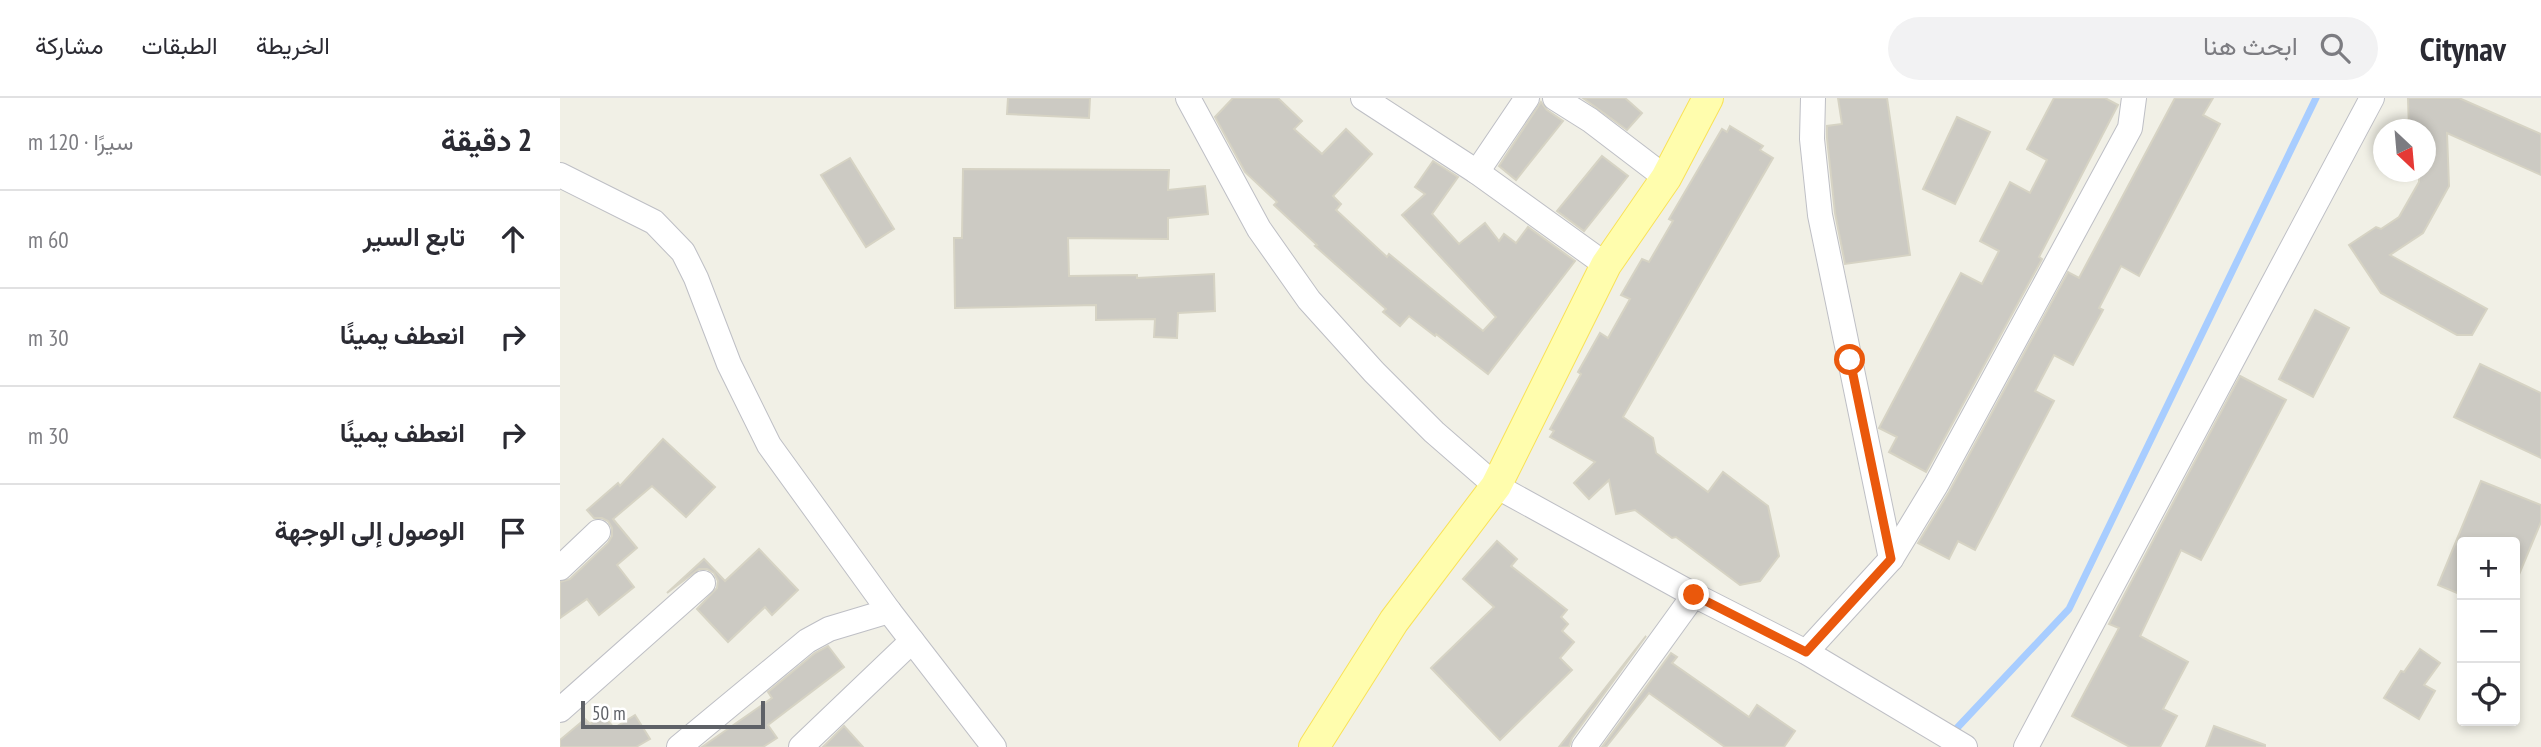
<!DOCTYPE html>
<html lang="ar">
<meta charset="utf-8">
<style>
:root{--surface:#fff;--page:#f2f2f3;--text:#2b2b33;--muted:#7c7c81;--line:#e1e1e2}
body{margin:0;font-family:"PT Sans Narrow",Vazirmatn,sans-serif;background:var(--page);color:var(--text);direction:rtl}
.controls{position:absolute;right:21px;bottom:21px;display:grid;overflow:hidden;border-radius:7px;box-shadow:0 4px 10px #0003}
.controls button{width:63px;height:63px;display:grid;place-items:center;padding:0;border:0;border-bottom:2px solid var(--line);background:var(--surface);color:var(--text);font:35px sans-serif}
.compass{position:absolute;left:1813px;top:21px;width:63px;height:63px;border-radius:50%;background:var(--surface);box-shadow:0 4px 10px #0003;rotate:154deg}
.scale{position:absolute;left:21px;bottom:18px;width:184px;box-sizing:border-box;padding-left:7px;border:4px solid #5e6167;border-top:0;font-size:19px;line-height:24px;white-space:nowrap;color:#5e6167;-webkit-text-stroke:5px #fff;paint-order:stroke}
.stop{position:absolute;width:21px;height:21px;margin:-16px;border:5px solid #ea580c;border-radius:50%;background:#fff}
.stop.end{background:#ea580c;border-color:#fff;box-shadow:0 2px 7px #0008}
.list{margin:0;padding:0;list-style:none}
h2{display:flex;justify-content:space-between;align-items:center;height:91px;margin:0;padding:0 28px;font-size:30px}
h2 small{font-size:23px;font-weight:400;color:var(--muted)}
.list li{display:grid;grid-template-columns:46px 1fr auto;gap:21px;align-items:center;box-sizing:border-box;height:98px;padding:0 28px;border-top:2px solid var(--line)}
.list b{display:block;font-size:26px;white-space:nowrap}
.list em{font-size:23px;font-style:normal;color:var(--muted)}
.icon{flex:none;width:38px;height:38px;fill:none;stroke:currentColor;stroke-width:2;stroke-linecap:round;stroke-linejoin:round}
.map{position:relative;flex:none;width:1981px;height:649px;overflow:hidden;direction:ltr}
header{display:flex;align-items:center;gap:42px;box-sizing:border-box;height:98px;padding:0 35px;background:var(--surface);border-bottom:2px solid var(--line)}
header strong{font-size:33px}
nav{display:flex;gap:38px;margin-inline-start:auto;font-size:24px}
.search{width:490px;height:63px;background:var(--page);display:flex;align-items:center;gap:18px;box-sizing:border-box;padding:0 24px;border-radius:38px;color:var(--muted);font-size:26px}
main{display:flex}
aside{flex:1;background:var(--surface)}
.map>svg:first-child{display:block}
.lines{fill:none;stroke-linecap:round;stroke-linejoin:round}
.stream{stroke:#a8cdff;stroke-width:7}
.building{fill:#cccac3;stroke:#d6d3c4;stroke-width:2}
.minor-casing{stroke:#bebfc5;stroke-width:26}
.major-casing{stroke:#f9e258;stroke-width:32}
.minor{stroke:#fff;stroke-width:24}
.major{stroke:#fffdad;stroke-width:30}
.route{stroke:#ea580c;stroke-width:9}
</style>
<header>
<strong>Citynav</strong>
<div class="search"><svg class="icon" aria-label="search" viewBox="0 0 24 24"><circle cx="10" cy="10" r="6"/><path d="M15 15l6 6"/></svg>ابحث هنا</div>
<nav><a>الخريطة</a><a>الطبقات</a><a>مشاركة</a></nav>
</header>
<main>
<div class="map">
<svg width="1981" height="649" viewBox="0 0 1981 649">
<rect width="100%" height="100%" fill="#f1f0e6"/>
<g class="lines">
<!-- stream -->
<path class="stream" d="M1397 630 1509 511 1756 0"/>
</g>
<!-- building -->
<g class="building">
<path d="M448 0H530L529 20 447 16Z"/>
<path d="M673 0H718L742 23 734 31 762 56 786 31 812 56 773 98 781 106 776 112 827 159 829 156 923 233 936 219 842 117 865 96 855 89 873 63 898 79 872 116 899 146 925 125 939 143 944 136 956 145 968 129 1015 163 928 276 876 236 875 238 849 218 840 228 823 214 826 211 755 148 757 147 714 107 717 104 685 74 655 19Z"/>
<path d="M1023 0H1065L1082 15 1067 32Z"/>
<path d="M1278 0H1327L1350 157 1285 166 1275 115 1267 40V28L1282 26Z"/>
<path d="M1494 0H1545L1558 7 1479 159 1482 161 1366 374 1329 354 1337 339 1319 330 1401 175 1422 186 1439 153 1420 143 1450 84 1470 95 1487 62 1467 51Z"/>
<path d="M1615 0H1653L1643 17 1660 26 1579 178 1561 168 1539 210 1543 212 1513 267 1494 257 1475 293 1494 303 1415 452 1398 443 1389 461 1358 445 1389 394 1508 174 1519 180Z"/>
<path d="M1848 0H1899L1981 36V77L1887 35 1889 88 1863 135 1830 157 1927 211 1912 237H1897L1821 195 1789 147 1816 129 1821 131 1839 119 1859 84V74H1866V32H1849Z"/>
<path d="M981 4 987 12 1003 23 956 82 939 68Z"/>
<path d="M1397 19 1430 34 1395 106 1363 91Z"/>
<path d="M1170 28 1203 48 1200 52 1213 60 1063 319 1093 340 1096 355 1148 394 1163 374 1208 408 1219 458 1200 483 1180 487 1116 439 1112 440 1075 412 1056 416 1049 382 1029 401 1014 385 1035 364 990 339 994 333 990 331 1021 276 1018 274 1040 235 1048 240 1070 201 1061 197 1082 161 1089 164 1113 123 1109 121 1162 31 1167 34Z"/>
<path d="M1042 58 1068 78 1024 133 997 113Z"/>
<path d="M290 60 334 131 306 149 261 77Z"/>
<path d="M403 71 609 72 608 92 645 88 648 116 608 120V141L508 140 509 178 577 177V180L654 176 655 213 618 215 617 240 594 239 595 221 536 222V207L395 210 394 140H402Z"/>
<path d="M1755 212 1789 230 1753 299 1719 281Z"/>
<path d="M1920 266 1981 295V360L1894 319Z"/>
<path d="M1680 278 1726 302 1641 462 1621 452 1580 538 1628 564 1603 611 1617 618 1600 649H1570L1512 618 1559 530 1549 526Z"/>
<path d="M103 341 155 389 126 419 92 388 53 421 77 450 57 467 74 489 39 517 27 501 0 520V484L10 481 48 445 52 438V430L48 423 42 420H34L27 412 58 385 60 388Z"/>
<path d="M1921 383 1981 407V424L1955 486V444H1902V497L1878 487Z"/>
<path d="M937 443 957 461 951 468 1007 512 1001 519 1008 526 1002 533 1014 544 1000 560 1012 572 940 642 871 570 934 509 903 481Z"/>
<path d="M199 451 238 492 212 517 205 509 168 544 137 511 157 490 158 483 154 475 147 471H139L107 495 144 461 165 483Z"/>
<path d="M1086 538 1012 640 1009 649H999Z"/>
<path d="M268 548 284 569 208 627 217 640 203 649H142L212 600 208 594 255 555Z"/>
<path d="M1860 551 1880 565 1864 587 1875 593 1859 621 1824 600 1841 573 1844 574Z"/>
<path d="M1111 555 1117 559 1112 565 1189 619 1197 607 1235 633 1224 649H1165L1089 595 1046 649H1042Z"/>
<path d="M42 616 54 630 75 617 90 641 76 649H0V642L25 621 30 626Z"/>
<path d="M284 628 303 649H263Z"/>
<path d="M1654 628 1705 647V649H1646Z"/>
</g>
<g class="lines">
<defs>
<g id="minor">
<path d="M628 0 699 131 749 202 814 274 874 334 936 388 1134 497 1246 554 1405 649"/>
<path d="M803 0 917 74 1046 167"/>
<path d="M995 0 1030 22 1106 80"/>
<path d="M1253 0 1252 41 1260 117 1331 461"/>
<path d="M917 74 967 0"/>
<path d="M0 77 94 124 123 154 136 180 169 266 209 347 329 513 434 649"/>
<path d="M0 470 38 434"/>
<path d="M1246 554 1331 461 1376 387 1570 30 1574 0"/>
<path d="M0 612 143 485"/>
<path d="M119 649 247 543 269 531 329 513"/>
<path d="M241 649 352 543"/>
<path d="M1024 649 1134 497"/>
<path d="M1466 649 1812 0"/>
</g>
<path id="major" d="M754 649 834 523 936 388 1046 167 1106 80 1148 0"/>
</defs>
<!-- minor casing -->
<use href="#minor" class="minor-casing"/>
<!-- major casing -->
<use href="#major" class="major-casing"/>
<!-- minor -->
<use href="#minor" class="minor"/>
<!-- major -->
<use href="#major" class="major"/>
</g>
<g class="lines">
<!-- route -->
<path class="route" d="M1134 497 1246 554 1331 461 1290 262"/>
</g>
</svg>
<div class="controls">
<button>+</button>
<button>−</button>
<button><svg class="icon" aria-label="locate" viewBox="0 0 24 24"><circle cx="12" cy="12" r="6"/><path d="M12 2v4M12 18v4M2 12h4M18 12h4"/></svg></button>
</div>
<svg class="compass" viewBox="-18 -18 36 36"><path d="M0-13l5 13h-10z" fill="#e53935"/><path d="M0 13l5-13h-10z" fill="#7c7c81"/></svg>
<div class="scale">50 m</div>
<div class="stop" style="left:1290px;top:262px"></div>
<div class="stop end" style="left:1134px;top:497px"></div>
</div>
<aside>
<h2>2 دقيقة<small>سيرًا · 120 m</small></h2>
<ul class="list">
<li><svg class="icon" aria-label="ahead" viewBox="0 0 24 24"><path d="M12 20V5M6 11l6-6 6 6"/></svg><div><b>تابع السير</b></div><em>60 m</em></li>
<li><svg class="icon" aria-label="right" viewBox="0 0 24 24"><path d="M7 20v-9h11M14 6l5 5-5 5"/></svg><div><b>انعطف يمينًا</b></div><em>30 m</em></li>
<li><svg class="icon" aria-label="right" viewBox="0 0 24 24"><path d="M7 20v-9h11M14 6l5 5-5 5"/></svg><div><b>انعطف يمينًا</b></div><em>30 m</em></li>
<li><svg class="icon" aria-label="arrive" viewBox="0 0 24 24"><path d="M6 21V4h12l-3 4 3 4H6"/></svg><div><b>الوصول إلى الوجهة</b></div></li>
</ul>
</aside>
</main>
